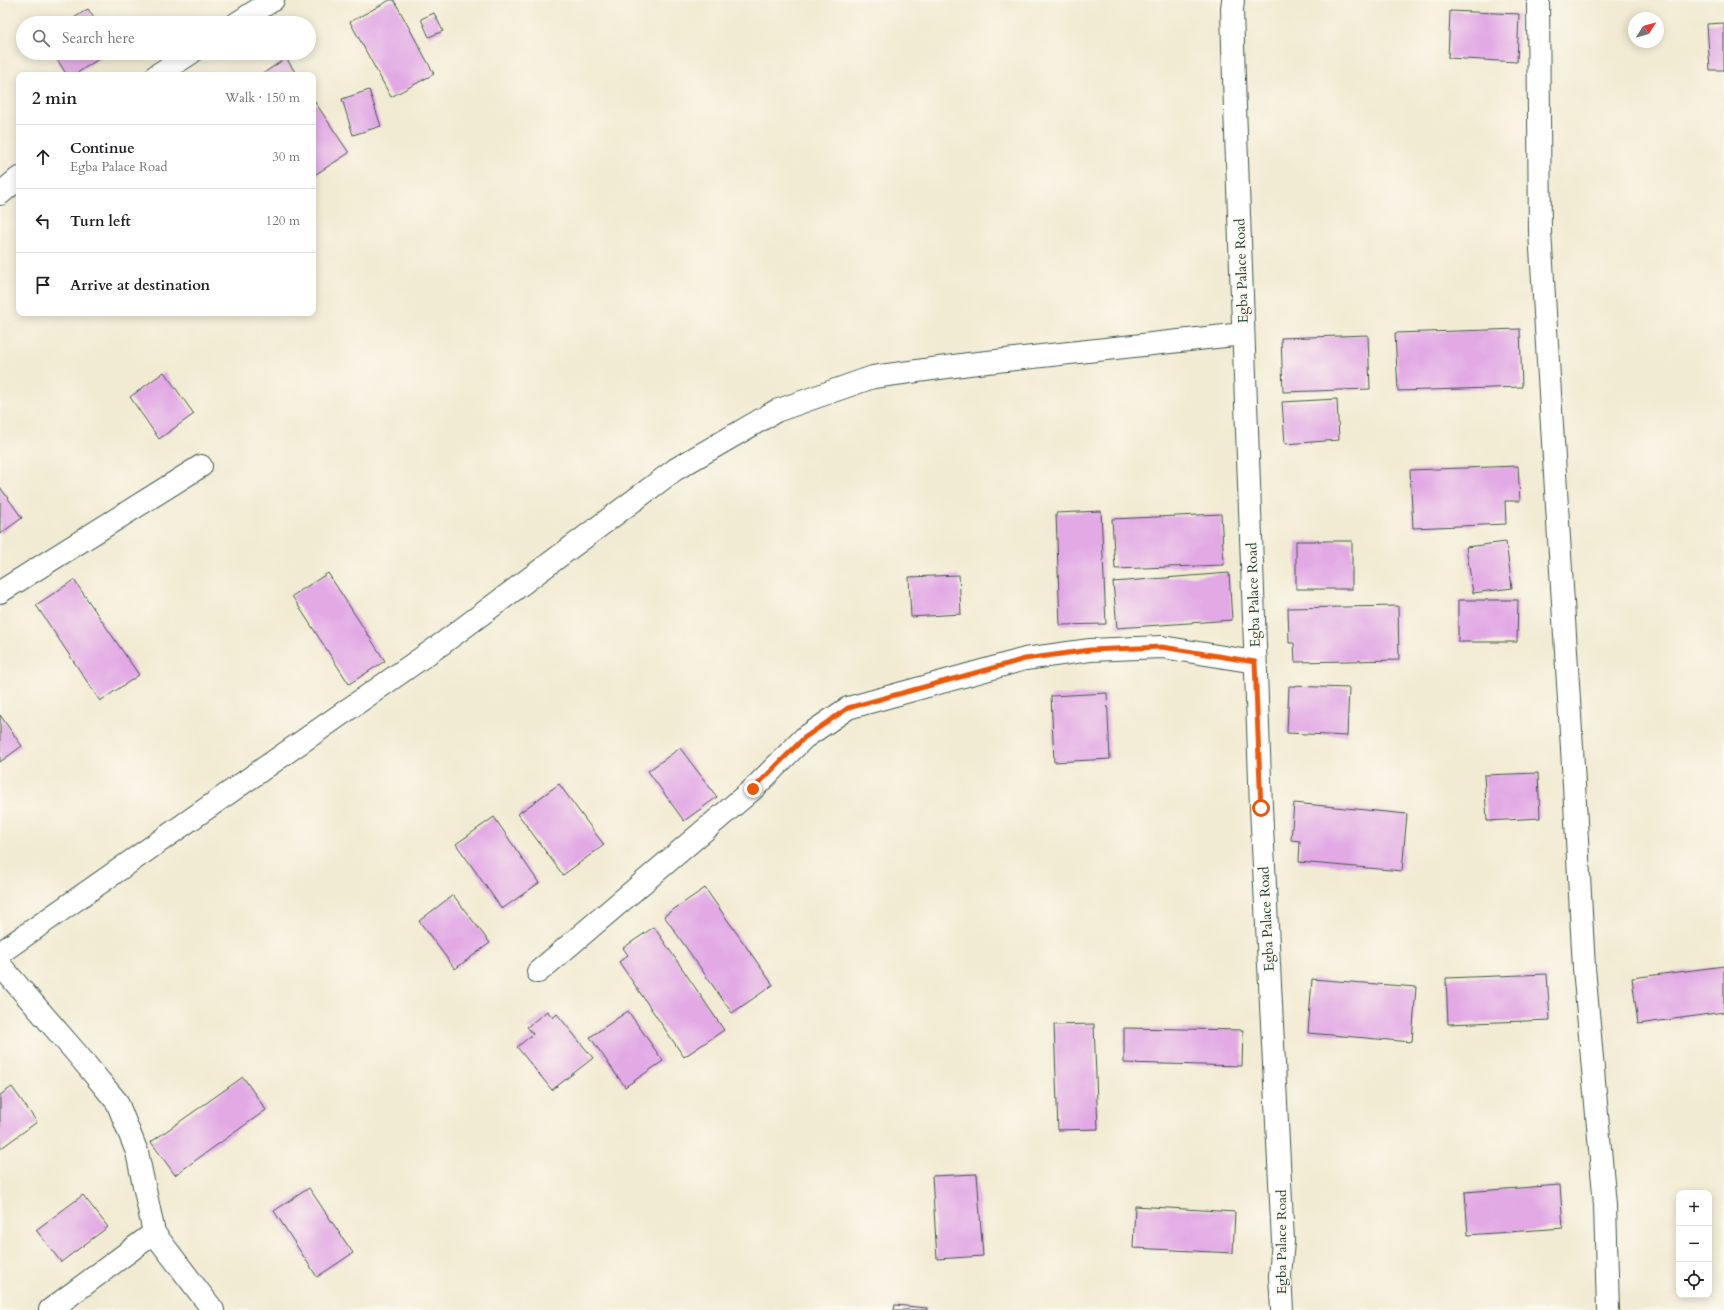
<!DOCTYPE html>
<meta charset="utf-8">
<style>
:root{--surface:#fff;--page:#f2f2f2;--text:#202124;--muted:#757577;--line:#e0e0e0}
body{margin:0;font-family:Cardo,serif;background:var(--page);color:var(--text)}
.controls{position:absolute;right:12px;bottom:12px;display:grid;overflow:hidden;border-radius:8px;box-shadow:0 2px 10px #0003}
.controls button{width:36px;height:36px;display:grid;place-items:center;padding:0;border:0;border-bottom:1px solid var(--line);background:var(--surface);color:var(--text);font:20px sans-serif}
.compass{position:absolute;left:1628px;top:12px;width:36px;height:36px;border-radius:50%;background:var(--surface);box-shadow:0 2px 10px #0003;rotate:53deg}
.stop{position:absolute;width:12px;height:12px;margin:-9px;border:3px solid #ea580c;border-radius:50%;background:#fff}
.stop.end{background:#ea580c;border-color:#fff;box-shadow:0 1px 4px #0008}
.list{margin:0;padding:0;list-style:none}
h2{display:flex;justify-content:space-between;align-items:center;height:52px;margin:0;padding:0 16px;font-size:17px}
h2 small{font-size:13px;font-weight:400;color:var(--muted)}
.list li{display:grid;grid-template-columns:26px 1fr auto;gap:12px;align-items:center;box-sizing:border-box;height:64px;padding:0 16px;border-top:1px solid var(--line)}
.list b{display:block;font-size:15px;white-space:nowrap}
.list p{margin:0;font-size:13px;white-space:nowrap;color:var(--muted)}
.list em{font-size:13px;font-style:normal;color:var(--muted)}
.icon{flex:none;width:22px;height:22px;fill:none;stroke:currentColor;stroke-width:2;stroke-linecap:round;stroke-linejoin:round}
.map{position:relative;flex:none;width:1724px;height:1310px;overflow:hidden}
.search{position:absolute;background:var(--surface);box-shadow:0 2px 10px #0003;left:16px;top:16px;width:300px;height:44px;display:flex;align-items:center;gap:10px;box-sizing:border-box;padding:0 14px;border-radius:22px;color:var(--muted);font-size:15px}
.panel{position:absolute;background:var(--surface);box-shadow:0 2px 10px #0003;left:16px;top:72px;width:300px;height:244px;border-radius:8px}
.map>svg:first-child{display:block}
.building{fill:#e2a9e5}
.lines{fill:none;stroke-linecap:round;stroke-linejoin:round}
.minor-casing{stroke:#3f574c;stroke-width:24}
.minor{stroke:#fff;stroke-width:22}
.route{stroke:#ea580c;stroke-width:5}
.labels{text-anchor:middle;stroke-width:3;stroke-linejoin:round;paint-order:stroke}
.street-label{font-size:14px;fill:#1f3d34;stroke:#fbf7ec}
</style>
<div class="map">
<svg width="1724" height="1310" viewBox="0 0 1724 1310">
<rect width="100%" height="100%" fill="#fbf7ec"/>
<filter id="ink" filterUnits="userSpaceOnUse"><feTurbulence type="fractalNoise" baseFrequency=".025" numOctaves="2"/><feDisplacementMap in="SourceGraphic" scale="8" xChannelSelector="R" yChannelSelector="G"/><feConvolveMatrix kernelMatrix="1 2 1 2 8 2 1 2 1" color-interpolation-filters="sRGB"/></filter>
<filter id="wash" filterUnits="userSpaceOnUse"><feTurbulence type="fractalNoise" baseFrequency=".012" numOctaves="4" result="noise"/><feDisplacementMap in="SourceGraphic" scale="16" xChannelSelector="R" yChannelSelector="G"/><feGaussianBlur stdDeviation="0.9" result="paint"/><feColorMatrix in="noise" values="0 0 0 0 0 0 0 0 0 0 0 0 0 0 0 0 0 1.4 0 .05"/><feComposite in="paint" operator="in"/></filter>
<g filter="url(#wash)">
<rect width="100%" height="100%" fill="#f2ebd3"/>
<g id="blocks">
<!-- building -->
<g class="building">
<path d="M390 0H394L434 74 391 97 350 22Z"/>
<path d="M88 9 97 23H66Z"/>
<path d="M1450 11 1519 14 1517 62 1448 58Z"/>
<path d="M434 13 443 31 429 37 421 19Z"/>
<path d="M1724 23V70H1710L1707 24Z"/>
<path d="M53 53H108L74 75H67Z"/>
<path d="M286 58 297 75H261Z"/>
<path d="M369 90 381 126 353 135 342 99Z"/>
<path d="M313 99 349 153 313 176Z"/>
<path d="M1520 329 1522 387 1398 391 1395 333Z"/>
<path d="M1368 335 1370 389 1283 392 1281 338Z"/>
<path d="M164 372 194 414 159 439 130 397Z"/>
<path d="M1337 399 1339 440 1285 444 1282 402Z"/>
<path d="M1518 466 1520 501H1505L1506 524 1413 528 1410 470Z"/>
<path d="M0 487 22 518 0 534Z"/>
<path d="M1101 511 1106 624 1060 625 1056 513Z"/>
<path d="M1221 514 1224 565 1115 569 1112 519Z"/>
<rect x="1296" y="541" width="56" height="48"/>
<path d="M1506 542 1512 588 1473 593 1466 547Z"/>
<path d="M328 573 385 661 349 684 292 596Z"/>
<path d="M1229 573 1232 620 1117 628 1113 582Z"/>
<path d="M959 575 961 614 911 617 909 577Z"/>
<path d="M74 580 139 675 100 701 36 605Z"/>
<path d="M1458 600H1518L1517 642H1458Z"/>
<path d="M1398 606 1399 660 1295 662 1294 643H1289L1288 608Z"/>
<path d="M1289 686 1349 688 1347 736 1287 733Z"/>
<path d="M1107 693 1110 759 1054 762 1051 696Z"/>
<path d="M0 715 22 746 0 762Z"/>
<path d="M680 748 717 797 684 821 648 771Z"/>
<path d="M1538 773 1540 818 1487 821 1484 775Z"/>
<path d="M559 784 604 845 563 875 518 814Z"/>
<path d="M1294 803 1407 814 1402 871 1299 862 1300 841 1291 840Z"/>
<path d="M494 817 539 883 502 909 456 844Z"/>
<path d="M705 888 773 985 732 1013 664 916Z"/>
<path d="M453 895 490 943 455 969 419 921Z"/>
<path d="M654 927 724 1030 684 1057 619 962 628 955 623 948Z"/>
<path d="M1724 966V1012L1638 1024 1632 978Z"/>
<path d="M1547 974 1550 1020 1448 1024 1446 978Z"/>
<path d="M1312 979 1416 987 1412 1042 1308 1033Z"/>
<path d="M547 1011 553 1018 557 1014 593 1058 552 1090 517 1047 533 1034 527 1027Z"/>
<path d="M628 1011 663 1061 625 1087 590 1037Z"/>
<path d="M1094 1024 1098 1129 1058 1130 1054 1025Z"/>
<path d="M1124 1028 1243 1030 1242 1066 1124 1063Z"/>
<path d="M243 1077 266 1110 175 1175 151 1142Z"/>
<path d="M12 1087 37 1122 0 1149V1095Z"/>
<path d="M977 1174 983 1256 937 1259 932 1176Z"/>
<path d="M1560 1185 1563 1228 1468 1235 1465 1192Z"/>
<path d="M309 1188 353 1253 317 1277 274 1211Z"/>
<path d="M83 1195 108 1227 61 1262 36 1230Z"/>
<path d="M1135 1206 1235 1212 1233 1253 1133 1248Z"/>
<path d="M895 1305 927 1308V1310H894Z"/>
</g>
</g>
</g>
<g filter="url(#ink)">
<use href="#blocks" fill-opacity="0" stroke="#3f574c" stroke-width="1"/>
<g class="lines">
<defs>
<g id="minor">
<path d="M1233 0 1232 9 1234 80 1261 807 1283 1241 1280 1276 1282 1310"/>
<path d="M1538 0 1540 232 1572 748 1584 968 1605 1205 1608 1310"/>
<path d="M237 23 273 0"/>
<path d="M157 75 191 53"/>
<path d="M0 194 19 178"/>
<path d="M0 592 201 466"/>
<path d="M0 953 443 643 676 469 776 411 873 377 969 364 1243 334"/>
<path d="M0 965 78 1055 117 1102 137 1152 154 1233 50 1310"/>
<path d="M538 972 753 789 804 738 848 708 1025 659 1090 650 1162 647 1255 662"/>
<path d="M154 1233 213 1310"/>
</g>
</defs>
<!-- minor casing -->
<use href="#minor" class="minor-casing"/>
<!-- minor -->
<use href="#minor" class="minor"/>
</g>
</g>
<g class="lines" filter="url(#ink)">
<!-- route -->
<path class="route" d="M753 789 804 738 848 708 1025 659 1090 650 1162 647 1255 662 1261 808"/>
</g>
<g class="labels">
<!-- street labels -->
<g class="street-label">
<text transform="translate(1241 271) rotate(-92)" y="5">Egba Palace Road</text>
<text transform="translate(1253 595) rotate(-92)" y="5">Egba Palace Road</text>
<text transform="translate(1266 919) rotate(-93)" y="5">Egba Palace Road</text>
<text transform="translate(1281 1242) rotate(-90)" y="5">Egba Palace Road</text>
</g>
</g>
</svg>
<div class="controls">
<button>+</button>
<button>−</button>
<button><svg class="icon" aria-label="locate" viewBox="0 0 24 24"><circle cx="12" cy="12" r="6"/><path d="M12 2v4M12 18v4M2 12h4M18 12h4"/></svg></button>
</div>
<svg class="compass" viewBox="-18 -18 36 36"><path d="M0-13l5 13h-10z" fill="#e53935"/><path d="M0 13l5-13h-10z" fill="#757577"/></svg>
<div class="stop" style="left:1261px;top:808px"></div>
<div class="stop end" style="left:753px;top:789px"></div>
<div class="search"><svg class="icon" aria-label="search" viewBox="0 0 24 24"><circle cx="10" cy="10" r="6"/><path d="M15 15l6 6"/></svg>Search here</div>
<section class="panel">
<h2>2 min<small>Walk · 150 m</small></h2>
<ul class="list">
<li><svg class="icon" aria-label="ahead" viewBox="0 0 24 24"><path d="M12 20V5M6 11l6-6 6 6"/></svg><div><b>Continue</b><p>Egba Palace Road</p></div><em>30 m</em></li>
<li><svg class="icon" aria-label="left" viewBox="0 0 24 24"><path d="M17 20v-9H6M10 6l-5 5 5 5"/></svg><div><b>Turn left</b></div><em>120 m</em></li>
<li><svg class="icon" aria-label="arrive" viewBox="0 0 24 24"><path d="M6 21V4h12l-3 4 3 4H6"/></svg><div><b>Arrive at destination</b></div></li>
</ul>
</section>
</div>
